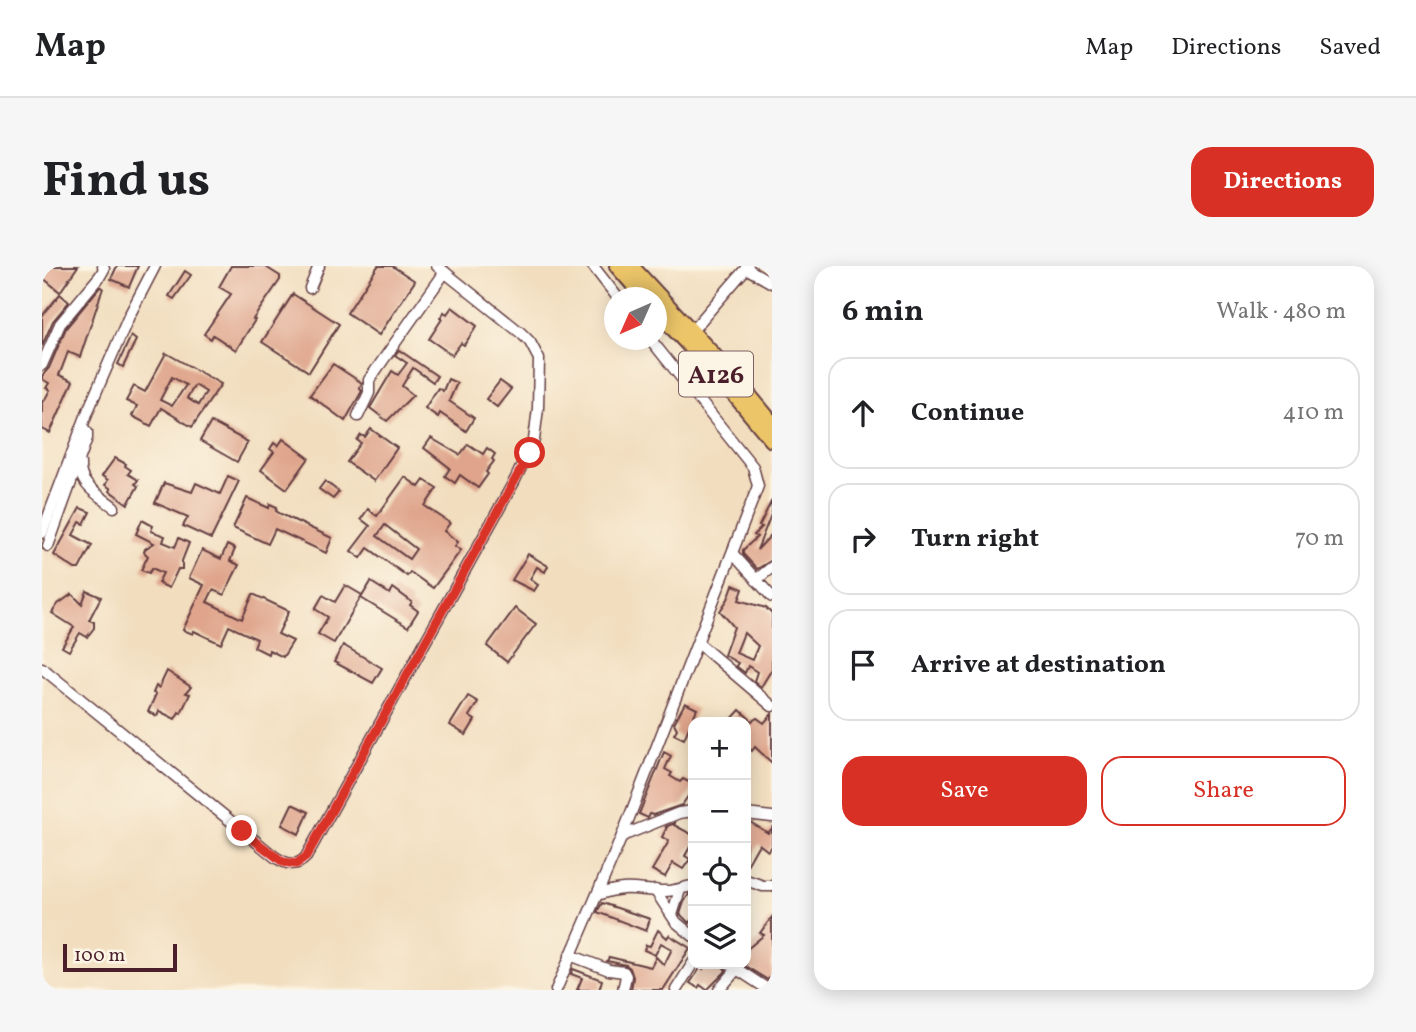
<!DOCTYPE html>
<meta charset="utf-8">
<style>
:root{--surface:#fff;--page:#f6f6f6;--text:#202124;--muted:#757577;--line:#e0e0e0;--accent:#d93025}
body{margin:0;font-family:Vollkorn,serif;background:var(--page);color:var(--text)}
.controls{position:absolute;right:21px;bottom:21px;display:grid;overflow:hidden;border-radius:14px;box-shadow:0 4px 18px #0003}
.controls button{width:63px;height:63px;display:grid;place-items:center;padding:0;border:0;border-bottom:2px solid var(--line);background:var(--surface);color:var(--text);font:35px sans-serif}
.compass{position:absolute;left:562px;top:21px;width:63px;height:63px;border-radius:50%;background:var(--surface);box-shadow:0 4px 18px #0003;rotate:225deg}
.scale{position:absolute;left:21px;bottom:18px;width:114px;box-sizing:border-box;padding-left:7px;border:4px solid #4a1f2b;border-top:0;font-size:19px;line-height:24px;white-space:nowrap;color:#4a1f2b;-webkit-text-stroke:5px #fcf5e5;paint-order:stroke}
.stop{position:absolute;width:21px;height:21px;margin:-16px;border:5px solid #d93025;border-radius:50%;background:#fff}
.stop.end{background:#d93025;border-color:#fff;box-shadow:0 2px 7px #0008}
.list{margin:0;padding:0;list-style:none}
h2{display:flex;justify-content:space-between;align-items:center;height:91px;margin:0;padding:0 28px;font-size:30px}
h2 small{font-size:23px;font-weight:400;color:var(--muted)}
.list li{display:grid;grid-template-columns:46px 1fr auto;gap:21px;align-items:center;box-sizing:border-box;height:112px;margin:0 14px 14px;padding:0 14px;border:2px solid var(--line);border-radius:21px}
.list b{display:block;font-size:26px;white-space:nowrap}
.list em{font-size:23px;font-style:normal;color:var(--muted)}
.actions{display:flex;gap:14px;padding:21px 28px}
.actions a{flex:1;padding:16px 0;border:2px solid var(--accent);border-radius:21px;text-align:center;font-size:24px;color:var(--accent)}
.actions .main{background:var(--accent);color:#fff}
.icon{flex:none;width:38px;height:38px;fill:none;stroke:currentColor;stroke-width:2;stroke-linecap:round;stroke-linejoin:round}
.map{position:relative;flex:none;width:730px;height:724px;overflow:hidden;border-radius:21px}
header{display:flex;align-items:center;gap:42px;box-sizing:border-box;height:98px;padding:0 35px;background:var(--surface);border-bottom:2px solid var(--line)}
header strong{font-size:33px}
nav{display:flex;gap:38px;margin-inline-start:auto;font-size:24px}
.intro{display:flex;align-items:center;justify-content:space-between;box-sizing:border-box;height:168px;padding:0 42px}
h1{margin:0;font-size:49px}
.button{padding:18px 32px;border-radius:21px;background:var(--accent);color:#fff;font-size:24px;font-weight:700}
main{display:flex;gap:42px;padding:0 42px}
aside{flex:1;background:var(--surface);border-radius:21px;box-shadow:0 4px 18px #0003}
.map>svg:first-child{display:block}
.building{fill:#dfa48b;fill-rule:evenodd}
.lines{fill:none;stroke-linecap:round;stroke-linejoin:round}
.minor-casing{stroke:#633c41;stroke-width:13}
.highway-casing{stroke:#633c41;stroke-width:18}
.minor{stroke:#fff;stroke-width:10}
.highway{stroke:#ecc569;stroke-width:14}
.route{stroke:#d93025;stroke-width:9}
.labels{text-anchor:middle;stroke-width:5;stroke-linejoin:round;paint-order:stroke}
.shield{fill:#fcf5e5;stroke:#7f5f63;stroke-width:2}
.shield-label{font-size:26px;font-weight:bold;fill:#4a1f2b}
</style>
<header>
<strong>Map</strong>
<nav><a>Map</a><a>Directions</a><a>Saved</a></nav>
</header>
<div class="intro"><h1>Find us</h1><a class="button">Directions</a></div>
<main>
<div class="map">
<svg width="730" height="724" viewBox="0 0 730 724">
<rect width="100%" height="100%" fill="#fcf5e5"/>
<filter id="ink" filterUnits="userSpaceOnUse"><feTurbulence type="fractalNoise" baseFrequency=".0143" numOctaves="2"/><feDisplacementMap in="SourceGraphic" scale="14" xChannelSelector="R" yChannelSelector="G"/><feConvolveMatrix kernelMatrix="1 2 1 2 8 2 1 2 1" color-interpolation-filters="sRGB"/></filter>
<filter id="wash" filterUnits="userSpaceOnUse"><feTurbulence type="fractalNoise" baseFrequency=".00686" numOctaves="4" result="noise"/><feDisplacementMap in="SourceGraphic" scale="28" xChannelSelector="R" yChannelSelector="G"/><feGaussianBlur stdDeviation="1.57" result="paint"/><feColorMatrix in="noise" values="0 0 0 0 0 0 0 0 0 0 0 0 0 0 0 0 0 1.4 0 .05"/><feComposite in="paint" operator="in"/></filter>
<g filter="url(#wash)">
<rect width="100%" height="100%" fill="#f2debf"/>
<g id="blocks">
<!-- building -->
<g class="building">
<path d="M0 0H36L18 26 0 11Z"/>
<path d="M75 0H96L87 21 69 13Z"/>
<path d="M189 0H222L238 10V14L211 53 213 54 194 84 171 69 169 73 162 68 189 28 177 21Z"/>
<path d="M336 0H350L373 15 337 69 305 47Z"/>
<path d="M143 5 149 9 132 33 127 30Z"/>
<path d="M58 21 61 22 38 91 26 86 20 102 17 109 31 115 8 167 0 163V134L2 135 8 124 4 122 7 117 0 113V110L7 102 24 62Z"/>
<path d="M18 28 27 36 11 55 0 80V50Z"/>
<path d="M251 28 297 58 267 106 220 76Z"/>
<path d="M410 41 435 60 422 79 419 77 410 89 387 73 400 53 398 52 402 46 405 48Z"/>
<path d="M89 70 94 74 81 101 76 98Z"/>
<path d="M357 84 395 110 391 116 371 102 360 120 371 129 345 155 328 142 350 105 356 109 365 97 353 89Z"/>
<path d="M124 87 179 118 150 161 119 142 109 160 90 150 95 140 84 135 92 120 103 126ZM130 111 144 119 130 140 118 134ZM153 119 164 126 156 139 145 132Z"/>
<path d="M291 98 320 117 317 122 320 125 303 155 268 129Z"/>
<path d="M406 113 415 117 407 135 432 152 424 165 398 147 396 151 383 142 396 122 401 125Z"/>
<path d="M458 115 469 123 455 141 444 133Z"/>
<path d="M169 156 206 176 195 196 158 175Z"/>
<path d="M329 163 355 182 332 215 305 196 319 177 315 174 319 169 323 171Z"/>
<path d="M389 172 418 189 426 178 441 188 445 182 453 188 450 193 452 195 444 206 446 208 436 222 418 209 413 217 403 210 408 202 382 182Z"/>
<path d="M241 173 267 192 245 223 219 204 232 186 228 183 232 177 236 180Z"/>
<path d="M73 192 84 198 83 200 89 204 86 208 96 214 93 218 96 220 86 238 68 225V222L63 219 66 214 60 210Z"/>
<path d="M186 210 197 215 169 273 141 260 146 251 113 237 122 217 150 226 154 217 178 228Z"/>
<path d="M363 211 377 221 382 214 395 222 383 240 408 257 402 265 416 276 413 280 419 284 391 322 368 306 365 310 326 282 319 292 309 285 328 260 319 253 326 243 335 250ZM343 259 374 283 367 293 335 270Z"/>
<path d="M283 215 297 226 291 233 277 223Z"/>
<path d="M205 232 227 242 228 238 235 241 234 245 239 248 290 272 284 287 233 263 226 278 191 262Z"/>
<path d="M730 234V246L715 284 730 268V294L715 303 701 288V284L715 271 712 269 720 261 717 260Z"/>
<path d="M38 242 48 246 42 258 38 256 31 269 50 279 37 303H33L12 289Z"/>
<path d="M100 254 111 260 109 265 123 270 121 276 133 281 137 272 147 277 140 295V303H136L127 322 116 317 121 307 110 302 107 307 99 304 106 290 102 286 103 283 112 277 94 268Z"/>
<path d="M185 279 193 283 188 295 197 299 182 329 171 324 165 336 200 353 211 328 247 345 236 368 251 375 241 391 227 384 226 388 212 381 215 373 187 360 179 378 152 365 151 368 141 364 162 319 147 312 160 284 179 293Z"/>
<path d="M486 288 506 300 503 306 495 301 488 313 496 319 492 325 470 314Z"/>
<path d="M329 316 348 328 351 322 370 336 368 339 376 345 366 361 319 332Z"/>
<path d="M303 319 320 329 292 377 276 368 286 351 273 343 281 329 293 336Z"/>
<path d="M691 319 701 323 697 334 724 342 730 348V403L719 421 712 415 715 406 706 400 703 407 694 400 696 397 682 389 692 361 678 345 686 333ZM702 367 716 380 710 394 694 387Z"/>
<path d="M45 325 59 331 47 354 52 356V362L45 371 38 367 27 385 20 381 32 361 10 347 16 338 30 328 40 338Z"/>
<path d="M473 342 494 358 465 396 445 380Z"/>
<path d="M301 379 340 402 331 417 292 396Z"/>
<path d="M125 405 149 421 144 427 148 428 139 447 137 446 133 453 117 445 115 450 106 446 114 428 111 427 114 420 117 422Z"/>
<path d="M426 430 436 436 427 450 433 454 424 469 408 459Z"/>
<path d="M643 437 655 443 642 473 632 468 635 463 632 457Z"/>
<path d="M698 444 710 455 715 452 722 457 730 448V497L713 481 710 485 704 479V456H687Z"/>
<path d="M622 486 629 490 623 503 630 507 628 510 638 516 641 513 651 518V523L640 539 611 549 608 548 606 552 597 548Z"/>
<path d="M250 538 267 546 257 568 240 559Z"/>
<path d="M708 556 726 567 730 562V580L726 585 717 578 704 601V562Z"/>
<path d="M633 557 632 559 651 569V580L649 579 643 590 648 593 641 603 631 597 623 611 610 604 627 575 620 571 625 561H623Z"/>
<path d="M651 627V651L647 657 638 648 642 636 647 628Z"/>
<path d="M560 637 608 653 604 665 555 646Z"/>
<path d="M730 651V707L726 714 700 698H704V684L722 669 718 667Z"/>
<path d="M616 664 625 672 627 669 648 682 621 724H589L591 711 588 702 584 699 565 695 567 691 609 701 614 691 622 699 630 683 619 677 613 689 602 684 604 679 608 680Z"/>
<path d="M664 698H680L684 705 665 724 658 719 656 722 648 717 659 701 661 703Z"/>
<path d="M531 703 560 714 557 724H535L540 712 529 708Z"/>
</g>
</g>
</g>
<g filter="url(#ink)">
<use href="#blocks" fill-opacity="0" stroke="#633c41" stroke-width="2"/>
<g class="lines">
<defs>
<g id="minor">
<path d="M551 0 576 32"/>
<path d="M704 2 730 17"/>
<path d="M268 22 277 0"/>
<path d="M649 66 706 0"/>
<path d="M0 99 18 58 58 10 62 3 61 0"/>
<path d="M316 150 327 127V114L403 6"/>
<path d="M38 197C36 219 57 229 72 241"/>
<path d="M0 267 46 145 87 50 113 0"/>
<path d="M6 280 45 172V166L40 161"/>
<path d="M691 288 730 331"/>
<path d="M714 314 730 301"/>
<path d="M656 377 730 440"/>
<path d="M0 402 233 591C244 598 254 602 264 591L473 214 492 174 496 142 497 93 488 76 479 67 395 0"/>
<path d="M704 548 730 551"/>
<path d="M580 570 637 547 651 545"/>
<path d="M704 614 721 620H730"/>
<path d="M613 624 634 656 651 670"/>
<path d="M555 629C587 618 593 625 623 625 634 625 642 621 651 620"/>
<path d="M630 649 638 624"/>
<path d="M528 689 567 704 582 706 584 710 581 724"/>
<path d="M687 698 724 722"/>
<path d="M514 724 580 570 716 220 711 201 609 74"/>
<path d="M634 724 651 697"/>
<path d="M677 724 695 703"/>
</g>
<g id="highway">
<path d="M575 0 603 32"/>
<path d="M589 0 691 110 730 157"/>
<path d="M614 44 686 121 730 174"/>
</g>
</defs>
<!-- minor casing -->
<use href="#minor" class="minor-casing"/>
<!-- highway casing -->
<use href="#highway" class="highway-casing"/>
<!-- minor -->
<use href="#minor" class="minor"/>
<!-- highway -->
<use href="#highway" class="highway"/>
</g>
</g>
<g class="lines" filter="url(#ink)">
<!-- route -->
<path class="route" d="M200 565 241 596 254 598 264 591 488 187"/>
</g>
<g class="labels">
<!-- shield labels -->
<rect class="shield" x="637" y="85.5" width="74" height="45" rx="5"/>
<g class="shield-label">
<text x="674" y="117">A126</text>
</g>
</g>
</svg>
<div class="controls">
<button>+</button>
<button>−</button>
<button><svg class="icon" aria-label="locate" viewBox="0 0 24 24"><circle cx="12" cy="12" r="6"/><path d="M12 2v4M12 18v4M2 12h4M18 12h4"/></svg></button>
<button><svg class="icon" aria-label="layers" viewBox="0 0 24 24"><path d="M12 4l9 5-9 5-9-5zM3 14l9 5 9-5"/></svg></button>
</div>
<svg class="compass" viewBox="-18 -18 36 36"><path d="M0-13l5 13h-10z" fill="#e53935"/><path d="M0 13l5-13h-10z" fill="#757577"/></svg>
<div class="scale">100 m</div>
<div class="stop" style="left:488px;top:187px"></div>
<div class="stop end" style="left:200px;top:565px"></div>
</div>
<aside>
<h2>6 min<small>Walk · 480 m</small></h2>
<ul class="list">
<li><svg class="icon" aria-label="ahead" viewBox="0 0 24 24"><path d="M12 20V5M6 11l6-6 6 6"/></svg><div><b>Continue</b></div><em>410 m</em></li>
<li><svg class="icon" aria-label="right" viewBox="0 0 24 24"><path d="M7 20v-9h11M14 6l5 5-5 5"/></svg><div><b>Turn right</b></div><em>70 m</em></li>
<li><svg class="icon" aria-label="arrive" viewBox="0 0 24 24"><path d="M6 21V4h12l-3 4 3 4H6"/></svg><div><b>Arrive at destination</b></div></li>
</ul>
<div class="actions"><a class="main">Save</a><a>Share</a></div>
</aside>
</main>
